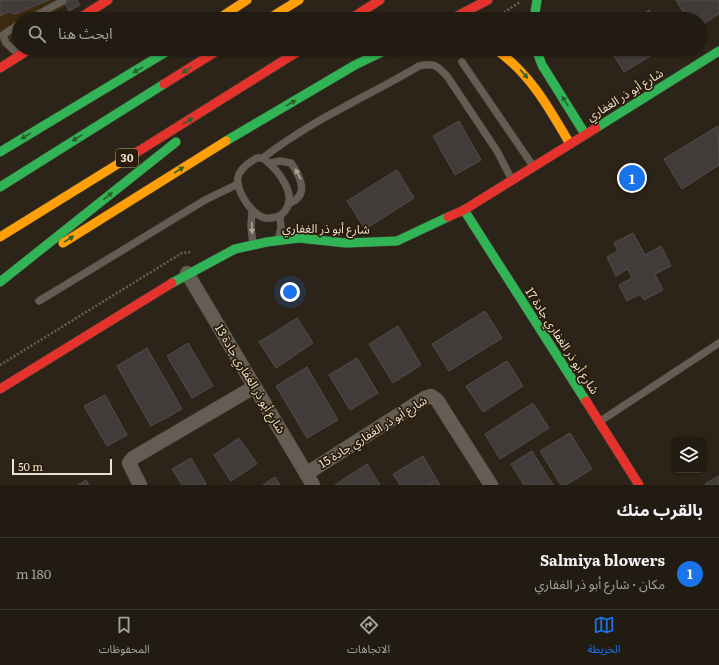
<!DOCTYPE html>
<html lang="ar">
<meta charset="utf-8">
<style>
:root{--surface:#211b12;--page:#29241b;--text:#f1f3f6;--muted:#a2a19f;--line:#3e3932;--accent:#1a73e8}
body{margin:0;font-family:Literata,"Noto Sans Arabic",serif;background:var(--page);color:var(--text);direction:rtl}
.controls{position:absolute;right:12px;bottom:12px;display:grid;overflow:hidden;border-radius:8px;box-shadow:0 1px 3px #0004}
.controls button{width:36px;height:36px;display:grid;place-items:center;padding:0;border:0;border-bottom:1px solid var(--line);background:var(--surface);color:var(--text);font:20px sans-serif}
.scale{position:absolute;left:12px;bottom:10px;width:100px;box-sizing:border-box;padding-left:4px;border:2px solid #eae0d3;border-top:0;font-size:11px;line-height:14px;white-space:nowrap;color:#eae0d3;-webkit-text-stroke:3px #2a1c07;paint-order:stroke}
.you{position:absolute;left:290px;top:292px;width:14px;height:14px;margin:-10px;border:3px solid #fff;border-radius:50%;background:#1a73e8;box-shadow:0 0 0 6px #1a73e833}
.badge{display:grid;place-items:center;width:26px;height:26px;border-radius:50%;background:var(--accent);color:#fff;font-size:13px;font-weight:700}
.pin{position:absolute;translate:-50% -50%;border:2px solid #fff;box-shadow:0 1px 4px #0006}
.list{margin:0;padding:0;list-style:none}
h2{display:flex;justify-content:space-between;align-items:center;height:52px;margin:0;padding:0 16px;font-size:17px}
h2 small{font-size:13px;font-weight:400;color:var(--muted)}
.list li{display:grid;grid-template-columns:26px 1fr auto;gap:12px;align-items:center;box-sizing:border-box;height:72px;padding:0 16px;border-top:1px solid var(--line)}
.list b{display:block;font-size:15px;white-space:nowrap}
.list p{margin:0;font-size:13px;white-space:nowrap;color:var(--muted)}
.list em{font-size:13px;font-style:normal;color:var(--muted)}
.icon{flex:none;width:22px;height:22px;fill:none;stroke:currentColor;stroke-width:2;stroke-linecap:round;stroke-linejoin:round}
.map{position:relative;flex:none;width:719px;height:485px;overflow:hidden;direction:ltr}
.search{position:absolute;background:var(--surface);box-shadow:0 1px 3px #0004;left:12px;right:12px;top:12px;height:44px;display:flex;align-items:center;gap:10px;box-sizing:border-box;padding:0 14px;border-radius:22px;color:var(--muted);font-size:15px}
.sheet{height:124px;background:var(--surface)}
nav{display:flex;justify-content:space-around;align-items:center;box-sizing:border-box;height:56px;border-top:1px solid var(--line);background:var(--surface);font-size:11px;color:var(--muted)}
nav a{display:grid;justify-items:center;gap:2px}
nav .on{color:var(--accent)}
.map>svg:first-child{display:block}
.built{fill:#3c2a10}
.building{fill:#413b39;stroke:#544d4b}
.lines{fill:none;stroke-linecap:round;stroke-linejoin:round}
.lane-casing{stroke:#474037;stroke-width:8}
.street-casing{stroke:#474037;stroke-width:15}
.fast-casing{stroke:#474037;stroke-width:10}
.slow-casing{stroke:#474037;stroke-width:10}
.jam-casing{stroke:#474037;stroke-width:10}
.path{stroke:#676058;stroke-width:2.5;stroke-dasharray:2 2;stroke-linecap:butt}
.lane{stroke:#645d54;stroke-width:7}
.street{stroke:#645d54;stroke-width:14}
.fast{stroke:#30b455;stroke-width:9}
.slow{stroke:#ff9f0a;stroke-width:9}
.jam{stroke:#e5322d;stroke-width:9}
.oneway{fill:#2d602a}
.oneway2{fill:#aea59a}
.labels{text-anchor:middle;stroke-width:3.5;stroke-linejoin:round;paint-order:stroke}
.shield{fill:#2a1c07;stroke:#b0a596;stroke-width:1}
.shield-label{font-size:11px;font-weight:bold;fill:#eae0d3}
.street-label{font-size:12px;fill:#eae0d3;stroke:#2a1c07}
</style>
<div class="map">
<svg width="719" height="485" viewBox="0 0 719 485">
<rect width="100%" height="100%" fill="#2c2418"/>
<!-- built -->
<path class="built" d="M0 0H76L44 19H19V34L0 46Z"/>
<!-- building -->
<g class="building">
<path d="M0 0H49L15 14 8 12 0 16Z"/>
<path d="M63 0H77L80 5 69 11Z"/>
<path d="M676 0H719V14L700 26V19H687Z"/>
<path d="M649 10 655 19H634Z"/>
<path d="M610 49H662L624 72Z"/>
<path d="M459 121 481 160 455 175 433 136Z"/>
<path d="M718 126 719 165 682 189 664 159Z"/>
<path d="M397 170 414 198 365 229 347 201Z"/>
<path d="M633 233 645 255 661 246 671 266 655 274 663 290 644 300 640 294 627 301 619 285 632 278 628 269 616 276 607 257 618 251 614 243Z"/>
<path d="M485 311 502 338 449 371 432 344Z"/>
<path d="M297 318 313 343 276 368 259 342Z"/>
<path d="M398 326 421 365 393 383 369 344Z"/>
<path d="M188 343 213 386 192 398 167 356Z"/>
<path d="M147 348 182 409 151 426 117 366Z"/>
<path d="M357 358 378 393 350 410 329 375Z"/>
<path d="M507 361 523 386 483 412 466 386Z"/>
<path d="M307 367 338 420 307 438 276 386Z"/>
<path d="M105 395 127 435 107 446 84 406Z"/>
<path d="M533 403 549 428 500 459 485 434Z"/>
<path d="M570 433 592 469 566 485H561L540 451Z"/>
<path d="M239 438 257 464 231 481 214 455Z"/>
<path d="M532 451 553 485H524L511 464Z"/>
<path d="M423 456 437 480 428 485H400L393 474Z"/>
<path d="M191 458 206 484 204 485H182L172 469Z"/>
<path d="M367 464 380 485H335Z"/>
<path d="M719 476V485H706L705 484Z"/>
<path d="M275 477 280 485H263Z"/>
<path d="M86 480 89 485H78Z"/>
<path d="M437 480 440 485H428Z"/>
</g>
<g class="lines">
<defs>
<g id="lane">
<path d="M29 19 46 10"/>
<path d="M48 19 46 10 63 1"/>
<path d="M19 24 3 35 6 43 19 55"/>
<path d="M462 62 533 166"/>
<path d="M257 158H263C278 170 301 197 282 214 279 217 269 219 265 218 251 215 233 187 239 174 243 166 250 162 257 158Z"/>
<path d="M263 158C311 120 367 97 419 66 435 63 436 65 447 76L497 151 512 180"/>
<path d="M270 163 280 161 291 163C300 176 310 195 290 203"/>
<path d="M252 211 251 227 253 244"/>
<path d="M278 240 281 228 280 216"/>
<path d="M39 301 205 200 238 184"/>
<path d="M599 422 719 343"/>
</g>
<g id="street">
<path d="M187 273 313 485"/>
<path d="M306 474 425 398 431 396 437 400 491 485"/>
<path d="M140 485 129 463 133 458 254 387"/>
</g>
<g id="fast">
<path d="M534 19 537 0"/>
<path d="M536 49 542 65 585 134"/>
<path d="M596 128 719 51"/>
<path d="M226 141 355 65 388 49"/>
<path d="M0 152 171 49"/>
<path d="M0 187 164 84"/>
<path d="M464 210 586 401"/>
<path d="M0 282 176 142"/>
<path d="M172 283 235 249 267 242 299 238 346 243 397 241 448 217"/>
</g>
<g id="slow">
<path d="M218 19 247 0"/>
<path d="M268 19 299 0"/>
<path d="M495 49C530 73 549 108 570 144"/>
<path d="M0 237 134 154"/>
<path d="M63 243 226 141"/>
</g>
<g id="jam">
<path d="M78 19 108 0"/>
<path d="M350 19 380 0"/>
<path d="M451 19 488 0"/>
<path d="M0 68 30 49"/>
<path d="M164 84 220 49"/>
<path d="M134 154 302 49"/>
<path d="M448 217 464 210 596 128"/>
<path d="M0 389 172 283"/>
<path d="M586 401 639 485"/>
</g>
</defs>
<!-- lane casing -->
<use href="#lane" class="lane-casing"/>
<!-- street casing -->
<use href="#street" class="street-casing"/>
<!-- fast casing -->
<use href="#fast" class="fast-casing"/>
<!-- slow casing -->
<use href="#slow" class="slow-casing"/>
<!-- jam casing -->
<use href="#jam" class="jam-casing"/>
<!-- path -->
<g class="path">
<path d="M494 19 520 2"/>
<path d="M403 55 417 49"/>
<path d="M0 365 182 253 192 252"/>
</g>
<!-- lane -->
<use href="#lane" class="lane"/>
<!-- street -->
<use href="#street" class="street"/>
<!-- fast -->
<use href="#fast" class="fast"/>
<!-- slow -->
<use href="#slow" class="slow"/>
<!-- jam -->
<use href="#jam" class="jam"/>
</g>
<!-- one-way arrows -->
<defs><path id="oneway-solid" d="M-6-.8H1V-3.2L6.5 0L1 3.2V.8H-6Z"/></defs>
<g class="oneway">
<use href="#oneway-solid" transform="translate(138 70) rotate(149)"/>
<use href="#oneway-solid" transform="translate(187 70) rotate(148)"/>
<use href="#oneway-solid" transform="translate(524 74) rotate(50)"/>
<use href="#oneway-solid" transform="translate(565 101) rotate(-122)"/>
<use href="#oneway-solid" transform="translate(291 103) rotate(-30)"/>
<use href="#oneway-solid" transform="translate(188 121) rotate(-32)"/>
<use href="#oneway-solid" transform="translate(26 136) rotate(149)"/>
<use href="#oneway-solid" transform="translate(77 138) rotate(148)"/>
<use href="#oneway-solid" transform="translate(179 170) rotate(-32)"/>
<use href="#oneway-solid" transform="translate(108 196) rotate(-39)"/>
<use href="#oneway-solid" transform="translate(69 239) rotate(-32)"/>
</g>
<g class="oneway2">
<use href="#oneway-solid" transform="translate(298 174) rotate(-118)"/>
<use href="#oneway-solid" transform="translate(252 228) rotate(88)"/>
</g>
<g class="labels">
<!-- shield labels -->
<rect class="shield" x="116" y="149" width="22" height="18" rx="3"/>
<g class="shield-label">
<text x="127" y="162">30</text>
</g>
<!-- street labels -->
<g class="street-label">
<text transform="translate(625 95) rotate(-32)" y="4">شارع أبو ذر الغفاري</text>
<text transform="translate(326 229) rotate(1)" y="4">شارع أبو ذر الغفاري</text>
<text transform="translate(562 341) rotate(57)" y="4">شارع أبو ذر الغفاري جادة 17</text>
<text transform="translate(250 379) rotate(59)" y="4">شارع أبو ذر الغفاري جادة 13</text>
<text transform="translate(373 432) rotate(-32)" y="4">شارع أبو ذر الغفاري جادة 15</text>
</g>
</g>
</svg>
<div class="controls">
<button><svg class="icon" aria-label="layers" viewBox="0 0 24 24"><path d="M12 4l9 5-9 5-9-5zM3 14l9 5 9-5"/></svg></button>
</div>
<div class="scale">50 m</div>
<div class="you"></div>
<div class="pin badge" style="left:632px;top:178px">1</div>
<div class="search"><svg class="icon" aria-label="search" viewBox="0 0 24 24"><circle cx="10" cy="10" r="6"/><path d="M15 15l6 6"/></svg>ابحث هنا</div>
</div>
<section class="sheet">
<h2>بالقرب منك<small></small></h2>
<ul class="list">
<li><span class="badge">1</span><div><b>Salmiya blowers</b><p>مكان · شارع أبو ذر الغفاري</p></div><em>180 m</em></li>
</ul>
</section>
<nav>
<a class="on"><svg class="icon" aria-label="map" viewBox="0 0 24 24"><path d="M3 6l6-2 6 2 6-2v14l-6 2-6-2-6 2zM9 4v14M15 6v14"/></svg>الخريطة</a>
<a><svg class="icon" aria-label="directions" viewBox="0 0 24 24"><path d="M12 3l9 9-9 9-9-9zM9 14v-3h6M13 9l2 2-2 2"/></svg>الاتجاهات</a>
<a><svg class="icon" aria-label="saved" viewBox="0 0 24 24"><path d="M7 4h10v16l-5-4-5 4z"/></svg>المحفوظات</a>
</nav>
